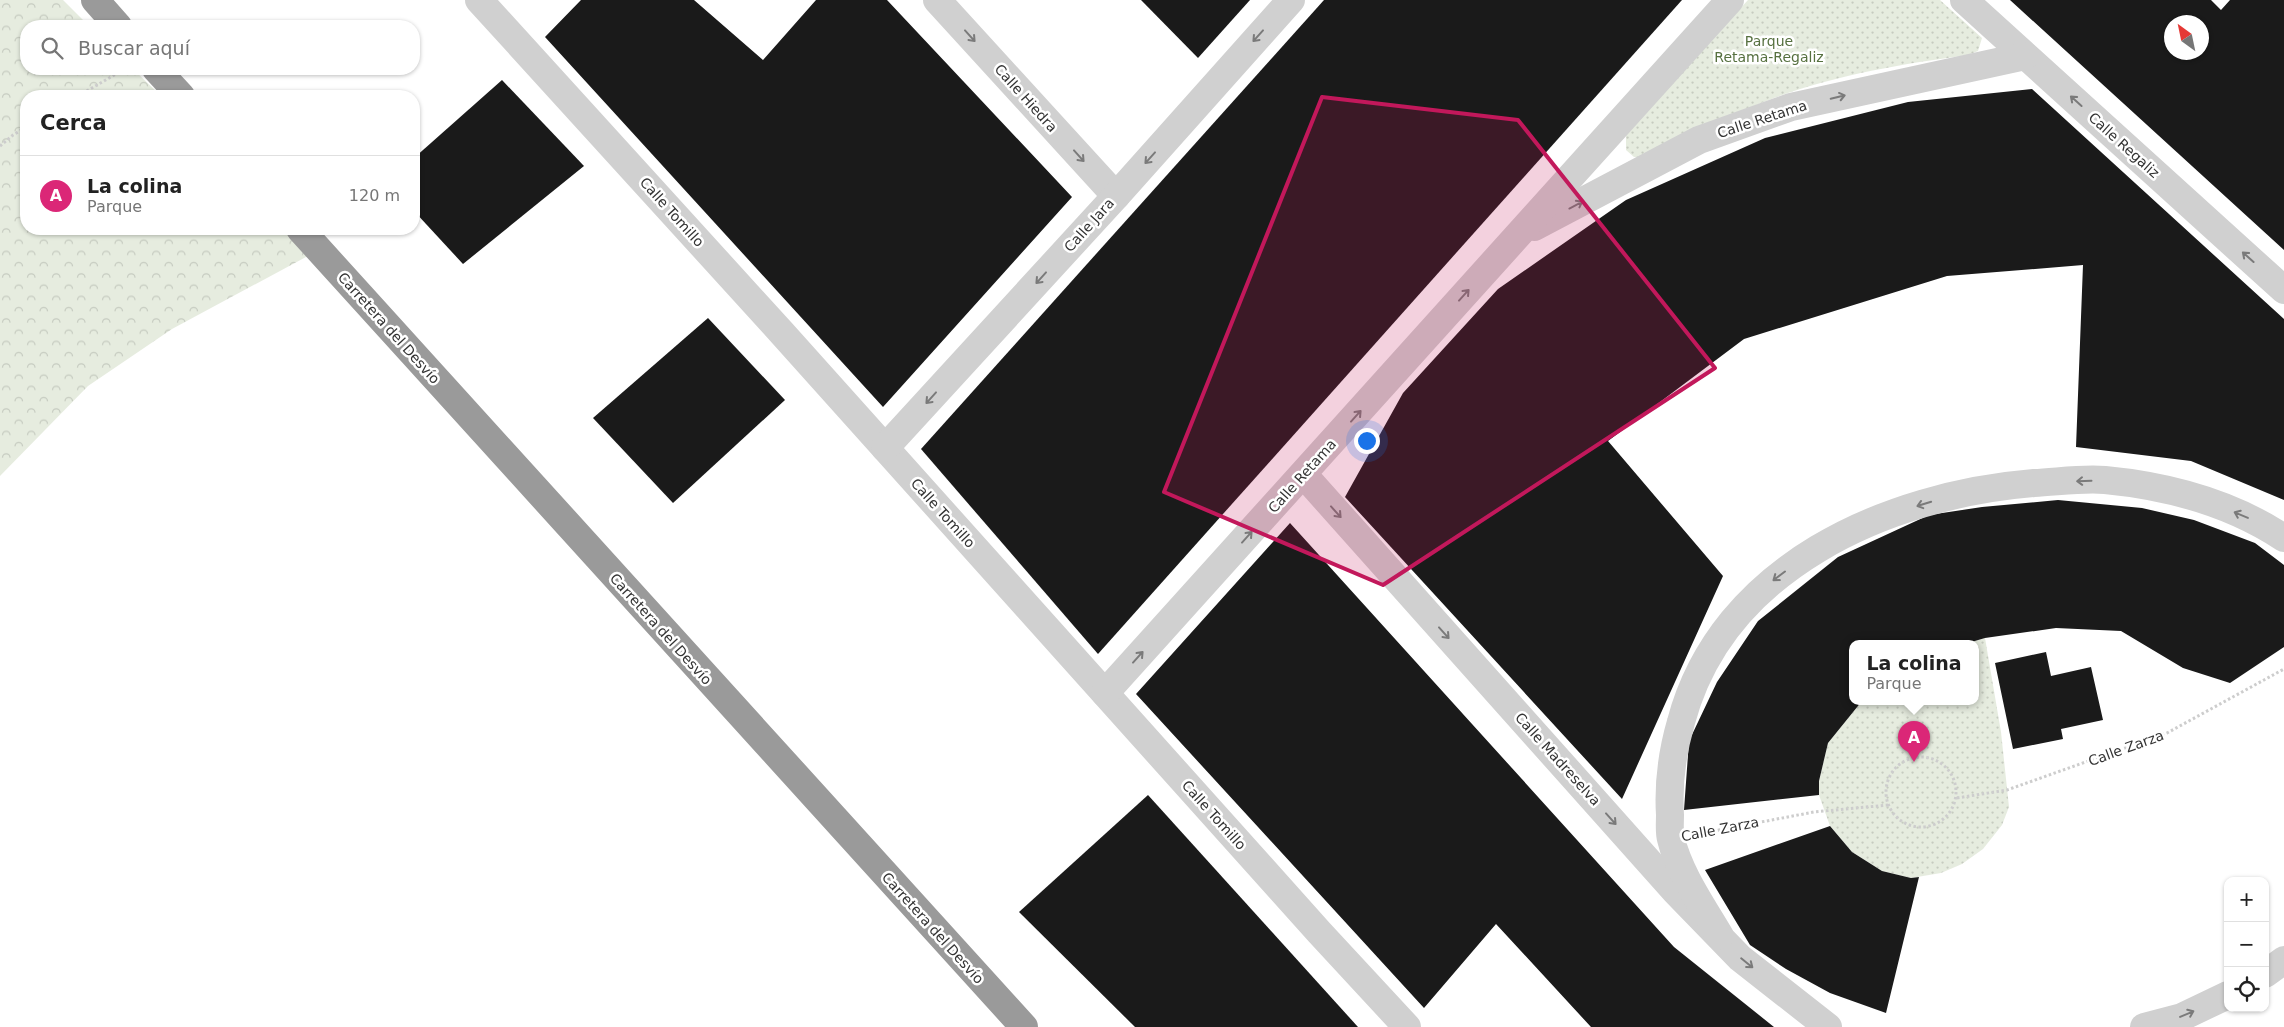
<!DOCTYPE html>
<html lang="es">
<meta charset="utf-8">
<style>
:root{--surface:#fff;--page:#f6f6f6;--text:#222;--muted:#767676;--line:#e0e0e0;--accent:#db2777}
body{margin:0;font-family:"DejaVu Sans",sans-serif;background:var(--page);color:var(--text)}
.controls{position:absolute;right:15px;bottom:15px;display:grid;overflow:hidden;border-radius:10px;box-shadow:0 1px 4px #0004}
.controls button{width:45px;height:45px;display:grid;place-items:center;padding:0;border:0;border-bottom:1px solid var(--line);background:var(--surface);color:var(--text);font:25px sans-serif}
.compass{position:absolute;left:2164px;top:15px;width:45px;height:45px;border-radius:50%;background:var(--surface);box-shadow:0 1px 4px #0004;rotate:327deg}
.you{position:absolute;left:1366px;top:440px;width:18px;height:18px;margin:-12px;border:4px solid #fff;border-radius:50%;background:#1a73e8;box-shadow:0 0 0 8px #1a73e833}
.badge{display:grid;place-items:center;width:32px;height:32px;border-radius:50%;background:var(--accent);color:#fff;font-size:16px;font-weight:700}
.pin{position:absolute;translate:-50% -41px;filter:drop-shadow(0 1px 2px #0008)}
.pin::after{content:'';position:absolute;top:26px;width:18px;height:15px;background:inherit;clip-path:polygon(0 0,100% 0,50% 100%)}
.popup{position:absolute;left:1849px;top:640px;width:130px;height:65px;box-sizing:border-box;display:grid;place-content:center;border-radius:10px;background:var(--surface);filter:drop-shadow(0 1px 4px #0005);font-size:16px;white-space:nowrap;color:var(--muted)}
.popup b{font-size:19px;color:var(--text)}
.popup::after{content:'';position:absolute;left:50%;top:100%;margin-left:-10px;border:10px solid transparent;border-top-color:var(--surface)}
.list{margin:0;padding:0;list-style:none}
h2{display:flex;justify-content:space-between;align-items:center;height:65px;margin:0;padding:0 20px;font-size:21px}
h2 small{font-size:16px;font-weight:400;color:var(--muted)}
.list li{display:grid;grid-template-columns:32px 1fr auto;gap:15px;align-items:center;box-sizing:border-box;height:80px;padding:0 20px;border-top:1px solid var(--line)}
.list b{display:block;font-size:19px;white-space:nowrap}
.list p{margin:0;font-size:16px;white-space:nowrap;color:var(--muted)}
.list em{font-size:16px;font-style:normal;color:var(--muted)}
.icon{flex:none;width:28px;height:28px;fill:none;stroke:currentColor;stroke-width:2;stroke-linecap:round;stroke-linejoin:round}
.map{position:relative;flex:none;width:2284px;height:1027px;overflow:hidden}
.search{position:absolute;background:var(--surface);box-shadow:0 1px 4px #0004;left:20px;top:20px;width:400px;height:55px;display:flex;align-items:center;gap:12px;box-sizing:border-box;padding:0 18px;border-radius:20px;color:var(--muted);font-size:19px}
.panel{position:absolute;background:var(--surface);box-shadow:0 1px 4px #0004;left:20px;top:90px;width:400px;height:145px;border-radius:20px}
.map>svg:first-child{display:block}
.forest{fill:url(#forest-crowns)}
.park{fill:url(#park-dots)}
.building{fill:#1a1a1a;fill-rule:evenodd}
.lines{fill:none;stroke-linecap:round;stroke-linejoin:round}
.path{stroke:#cdcdcd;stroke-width:3;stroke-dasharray:2.5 2.5;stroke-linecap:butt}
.street{stroke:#d0d0d0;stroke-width:28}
.highway{stroke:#9a9a9a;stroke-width:28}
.oneway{stroke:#7a7a7a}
.marked{fill:#c2185b;fill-opacity:0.2;stroke:#c2185b;stroke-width:4;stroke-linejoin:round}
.labels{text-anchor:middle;stroke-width:5;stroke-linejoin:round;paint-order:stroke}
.park-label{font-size:14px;fill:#56703f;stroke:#fff}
.street-label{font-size:14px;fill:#333;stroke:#fff}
</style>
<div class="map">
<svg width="2284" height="1027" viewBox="0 0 2284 1027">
<defs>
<pattern id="forest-crowns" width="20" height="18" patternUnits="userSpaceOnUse" patternTransform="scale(1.25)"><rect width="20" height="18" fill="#e6ecdf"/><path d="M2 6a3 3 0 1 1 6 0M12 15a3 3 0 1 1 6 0" fill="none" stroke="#c6cbc0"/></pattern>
<pattern id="park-dots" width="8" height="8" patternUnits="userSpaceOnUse" patternTransform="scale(1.25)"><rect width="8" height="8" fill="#e6ecdf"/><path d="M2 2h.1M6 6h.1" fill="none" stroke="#c6cbc0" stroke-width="1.8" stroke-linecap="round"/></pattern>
</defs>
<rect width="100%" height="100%" fill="#fff"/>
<!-- forest -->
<path class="forest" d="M0 0H63L89 26H26V69H133L161 96H26V229H297L319 250 172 329 88 386 0 476Z"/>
<!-- park -->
<g class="park">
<path d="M1748 0H1940L1982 38 1978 51 1968 55C1902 64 1836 75 1774 98 1729 115 1687 137 1645 158L1634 157 1626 150V133Z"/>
<path d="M1985 638 2001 732 2009 807 2002 825 1983 849 1962 864 1941 873 1911 878 1882 871 1852 852 1830 826 1819 795V781L1828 743 1862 701H1975V643H1968Z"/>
</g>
<!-- building -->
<g class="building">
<path d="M581 0H694L763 60 816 0H887L1072 197 883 407 545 37Z"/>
<path d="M1141 0H1250L1198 58Z"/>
<path d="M1324 0H1682L1098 654 921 449Z"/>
<path d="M2010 0H2211L2221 10 2230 0H2284V250ZM2172 22H2202V52H2172Z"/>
<path d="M502 80 584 166 463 264 414 211V158Z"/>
<path d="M2032 89 2284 319V500L2191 461 2076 447 2083 265 1947 276 1744 339 1608 441 1723 576 1622 799 1345 497 1403 393 1498 289 1626 200 1765 138 1908 102Z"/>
<path d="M708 318 785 400 673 503 593 418Z"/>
<path d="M2058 500 2142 508 2194 520 2255 543 2284 565V647L2230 683 2183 668 2121 631 2056 628 1985 638 1968 643H1853V701H1862L1828 743 1819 781V795L1684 810 1689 741 1717 682 1758 621 1838 557 1929 515 1982 507Z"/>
<path d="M1290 523 1674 947 1774 1027H1591L1496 924 1424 1008 1136 694Z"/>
<path d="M2046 652 2051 676 2091 667 2103 720 2061 729 2063 739 2013 749 1995 663Z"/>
<path d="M1148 795 1358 1027H1135L1019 912Z"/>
<path d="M1830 826 1852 852 1882 871 1911 878 1919 877 1886 1013 1830 993 1786 969 1750 945 1705 870Z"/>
</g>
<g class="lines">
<!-- path -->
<g class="path">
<path d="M78 96 123 70"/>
<path d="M0 146 13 135 26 127"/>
<circle cx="1921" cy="792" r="35"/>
<path d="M1957 798 2007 790 2167 733 2284 669"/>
<path d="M1703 833 1814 812 1888 805"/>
</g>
<!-- street -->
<g class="street">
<path d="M479 0 782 333 1319 932 1407 1027"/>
<path d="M937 0 1116 196"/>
<path d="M1964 0 2284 290"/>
<path d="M1534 227 1699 140 1791 107 2025 56"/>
<path d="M885 448 1116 196 1291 0"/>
<path d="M1304 475 1675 891 1740 958 1828 1027"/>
<path d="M1105 693 1730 0"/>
<path d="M1720 936C1703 907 1679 873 1671 839 1669 832 1670 823 1670 815 1668 783 1672 753 1681 722 1722 567 1887 495 2034 483 2057 482 2082 478 2105 480 2168 486 2231 503 2284 538"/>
<path d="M2265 974 2284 960"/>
<path d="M2144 1027 2182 1017 2228 995"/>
</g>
<!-- highway -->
<g class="highway">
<path d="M95 0 118 26"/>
<path d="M156 69 181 96"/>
<path d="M300 229 1024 1027"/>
</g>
</g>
<!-- one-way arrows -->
<defs><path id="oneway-shaft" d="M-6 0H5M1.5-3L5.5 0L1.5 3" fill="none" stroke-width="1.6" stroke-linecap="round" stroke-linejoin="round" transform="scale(1.25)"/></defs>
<g class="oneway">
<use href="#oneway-shaft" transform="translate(970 36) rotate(48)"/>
<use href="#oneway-shaft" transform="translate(1258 36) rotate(132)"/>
<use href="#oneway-shaft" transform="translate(1838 97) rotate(-13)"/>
<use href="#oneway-shaft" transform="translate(2076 101) rotate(-138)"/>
<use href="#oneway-shaft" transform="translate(1079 156) rotate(48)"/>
<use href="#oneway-shaft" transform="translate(1150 158) rotate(132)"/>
<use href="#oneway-shaft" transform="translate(1576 205) rotate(-28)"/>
<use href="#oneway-shaft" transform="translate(2248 257) rotate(-138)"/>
<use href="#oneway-shaft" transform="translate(1041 278) rotate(132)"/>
<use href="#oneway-shaft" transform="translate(1464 295) rotate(-48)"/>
<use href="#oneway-shaft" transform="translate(931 398) rotate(132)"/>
<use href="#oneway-shaft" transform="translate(1356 416) rotate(-48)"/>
<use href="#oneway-shaft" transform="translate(2084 481) rotate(178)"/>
<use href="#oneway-shaft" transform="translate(1924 504) rotate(163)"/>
<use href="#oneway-shaft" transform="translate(1336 512) rotate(48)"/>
<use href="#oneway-shaft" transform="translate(2241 515) rotate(-157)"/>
<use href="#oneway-shaft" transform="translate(1247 537) rotate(-48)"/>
<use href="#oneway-shaft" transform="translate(1779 576) rotate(143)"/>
<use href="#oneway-shaft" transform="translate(1444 633) rotate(48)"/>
<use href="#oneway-shaft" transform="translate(1138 657) rotate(-48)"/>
<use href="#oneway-shaft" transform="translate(1611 819) rotate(48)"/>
<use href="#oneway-shaft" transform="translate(1747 963) rotate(39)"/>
<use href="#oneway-shaft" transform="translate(2187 1014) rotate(-23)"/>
</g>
<!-- marked area -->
<path class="marked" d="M1322 97 1518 120 1715 368 1383 585 1164 492Z"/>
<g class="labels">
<!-- park labels -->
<g class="park-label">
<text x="1769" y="46">Parque<tspan x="1769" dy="16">Retama-Regaliz</tspan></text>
</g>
<!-- street labels -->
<g class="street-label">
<text transform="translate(1026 98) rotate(48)" y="5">Calle Hiedra</text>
<text transform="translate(1762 119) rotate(-18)" y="5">Calle Retama</text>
<text transform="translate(2124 145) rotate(42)" y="5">Calle Regaliz</text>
<text transform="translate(672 212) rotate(48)" y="5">Calle Tomillo</text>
<text transform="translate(1089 225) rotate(-48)" y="5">Calle Jara</text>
<text transform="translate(389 328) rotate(48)" y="5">Carretera del Desvío</text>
<text transform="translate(1302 476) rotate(-48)" y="5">Calle Retama</text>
<text transform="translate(943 513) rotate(48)" y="5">Calle Tomillo</text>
<text transform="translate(661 629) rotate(48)" y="5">Carretera del Desvío</text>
<text transform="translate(2126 748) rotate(-20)" y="5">Calle Zarza</text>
<text transform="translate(1558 759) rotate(48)" y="5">Calle Madreselva</text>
<text transform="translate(1214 815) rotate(48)" y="5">Calle Tomillo</text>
<text transform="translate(1720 829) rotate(-11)" y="5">Calle Zarza</text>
<text transform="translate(933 928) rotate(48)" y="5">Carretera del Desvío</text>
</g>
</g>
</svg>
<div class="controls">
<button>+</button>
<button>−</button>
<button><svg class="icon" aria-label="locate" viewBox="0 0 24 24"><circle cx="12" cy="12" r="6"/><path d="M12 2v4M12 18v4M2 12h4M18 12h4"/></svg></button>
</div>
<svg class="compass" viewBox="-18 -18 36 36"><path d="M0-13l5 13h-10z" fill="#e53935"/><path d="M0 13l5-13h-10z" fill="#767676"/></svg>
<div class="you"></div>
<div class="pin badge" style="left:1914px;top:762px">A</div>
<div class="popup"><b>La colina</b>Parque</div>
<div class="search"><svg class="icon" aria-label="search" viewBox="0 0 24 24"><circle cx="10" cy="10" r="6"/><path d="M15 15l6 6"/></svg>Buscar aquí</div>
<section class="panel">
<h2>Cerca<small></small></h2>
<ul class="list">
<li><span class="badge">A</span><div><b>La colina</b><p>Parque</p></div><em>120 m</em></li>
</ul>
</section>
</div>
